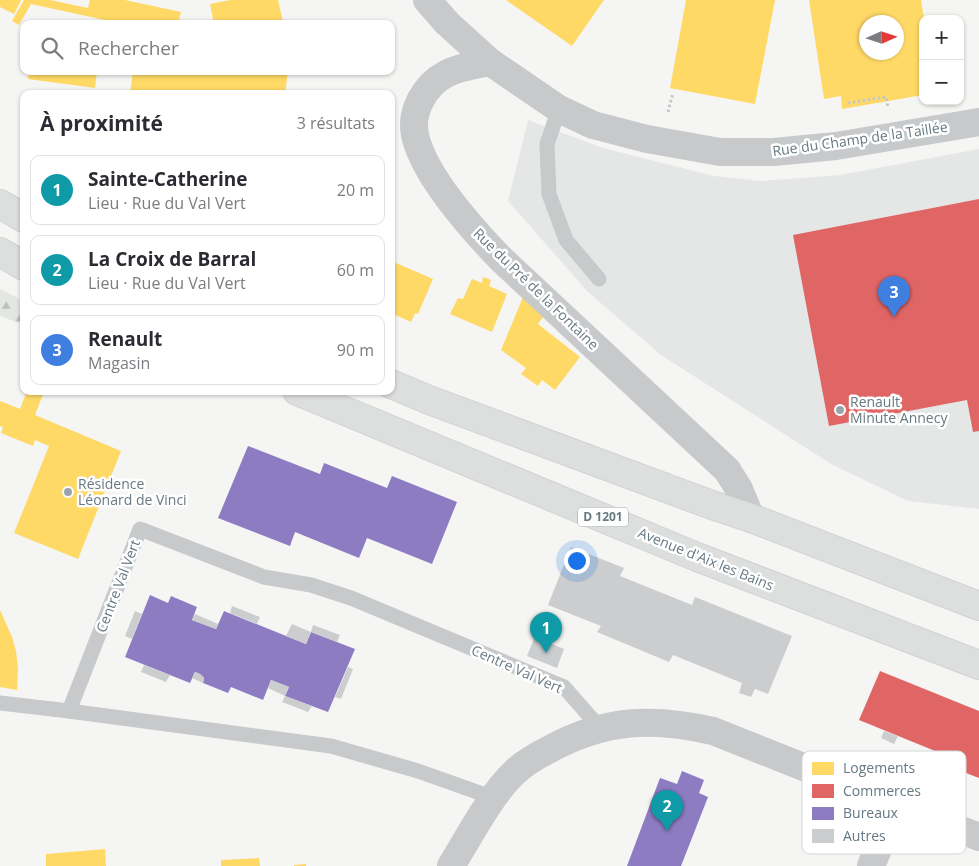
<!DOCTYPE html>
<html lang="fr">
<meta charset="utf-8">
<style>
:root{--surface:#fff;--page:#f7f7f7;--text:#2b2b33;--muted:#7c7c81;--line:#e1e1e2;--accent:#111827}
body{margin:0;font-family:"Open Sans",sans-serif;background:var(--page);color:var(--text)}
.controls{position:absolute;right:15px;top:15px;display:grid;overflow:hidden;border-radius:10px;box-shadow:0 1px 4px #0004}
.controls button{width:45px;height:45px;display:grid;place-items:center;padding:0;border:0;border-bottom:1px solid var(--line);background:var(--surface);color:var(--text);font:25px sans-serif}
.compass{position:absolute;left:859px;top:15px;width:45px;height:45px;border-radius:50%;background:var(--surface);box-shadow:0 1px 4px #0004;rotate:87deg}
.you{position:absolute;left:576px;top:560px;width:18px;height:18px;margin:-12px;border:4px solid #fff;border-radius:50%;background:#1a73e8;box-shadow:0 0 0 8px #1a73e833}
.badge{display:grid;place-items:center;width:32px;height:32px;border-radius:50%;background:var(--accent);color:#fff;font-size:16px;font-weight:700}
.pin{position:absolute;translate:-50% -41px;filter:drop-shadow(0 1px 2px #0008)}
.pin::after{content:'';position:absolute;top:26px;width:18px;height:15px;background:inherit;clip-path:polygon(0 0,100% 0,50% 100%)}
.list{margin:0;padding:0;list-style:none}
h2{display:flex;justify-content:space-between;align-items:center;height:65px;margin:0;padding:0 20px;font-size:21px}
h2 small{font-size:16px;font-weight:400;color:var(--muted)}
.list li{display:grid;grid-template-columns:32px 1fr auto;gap:15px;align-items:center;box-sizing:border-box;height:70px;margin:0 10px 10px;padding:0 10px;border:1px solid var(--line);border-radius:10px}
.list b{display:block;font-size:19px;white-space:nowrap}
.list p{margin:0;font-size:16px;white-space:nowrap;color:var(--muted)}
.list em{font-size:16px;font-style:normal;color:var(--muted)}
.icon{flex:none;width:28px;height:28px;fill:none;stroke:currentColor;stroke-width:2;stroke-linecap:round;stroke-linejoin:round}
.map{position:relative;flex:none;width:979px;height:866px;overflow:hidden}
.search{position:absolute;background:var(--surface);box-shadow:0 1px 4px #0004;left:20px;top:20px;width:375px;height:55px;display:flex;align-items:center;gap:12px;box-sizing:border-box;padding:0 18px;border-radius:10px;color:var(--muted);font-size:19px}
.panel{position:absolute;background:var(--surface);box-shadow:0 1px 4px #0004;left:20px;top:90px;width:375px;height:305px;border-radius:10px}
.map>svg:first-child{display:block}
.built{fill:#e5e6e6}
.forest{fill:url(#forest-firs)}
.homes{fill:#ffd966;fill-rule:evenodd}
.shops{fill:#e06666}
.offices{fill:#8e7cc3}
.building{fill:#cbcdce}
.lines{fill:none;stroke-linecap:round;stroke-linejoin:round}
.primary-casing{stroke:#d1d2d2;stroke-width:30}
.path{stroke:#c5c7c8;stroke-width:3;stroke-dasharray:2.5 2.5;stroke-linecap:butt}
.lane{stroke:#c7c9ca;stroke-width:15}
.street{stroke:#c7c9ca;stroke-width:28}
.primary{stroke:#dddede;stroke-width:28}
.poi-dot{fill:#99a4aa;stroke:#fff;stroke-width:2}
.labels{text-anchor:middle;stroke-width:5;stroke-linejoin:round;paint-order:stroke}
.shield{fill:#fff;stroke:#95a1a8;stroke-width:1}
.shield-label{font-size:12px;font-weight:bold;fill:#677982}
.street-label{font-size:14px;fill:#677982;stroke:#fff}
.poi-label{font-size:14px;fill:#677982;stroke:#fff;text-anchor:start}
.key{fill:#fff;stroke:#d1d7da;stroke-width:1}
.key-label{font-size:14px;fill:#677982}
</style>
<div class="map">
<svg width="979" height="866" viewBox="0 0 979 866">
<defs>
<pattern id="forest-firs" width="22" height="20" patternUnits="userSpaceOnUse" patternTransform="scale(1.25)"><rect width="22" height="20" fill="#e4e7e1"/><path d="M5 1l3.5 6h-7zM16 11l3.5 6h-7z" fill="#bdc0bc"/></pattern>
</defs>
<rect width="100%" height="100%" fill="#f5f5f4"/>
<!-- built -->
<path class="built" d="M528 120 603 148 714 176 761 181 840 175 979 149V509L908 501 831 464 661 355 588 292 508 201Z"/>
<!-- forest -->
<path class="forest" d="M0 289 24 301V325L0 316Z"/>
<!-- homes -->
<g class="homes">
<path d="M0 0H21L14 14 0 7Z"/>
<path d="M24 0H50L88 8 90 0H125L181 12 178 24H123L31 4 19 25 12 21Z"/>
<path d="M230 0H278L283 22 276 24H214L210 4Z"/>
<path d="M506 0H604L572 46Z"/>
<path d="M686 0H775L755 104 670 88Z"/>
<path d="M809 0H921L924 19H923V95L842 109 841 96 824 99ZM866 22H896V52H866Z"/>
<path d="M29 71H97L95 88 28 79Z"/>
<path d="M133 71H288L285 94H133L130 93Z"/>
<path d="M396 263 433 279 418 314 415 313 411 322 391 313V274Z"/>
<path d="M483 277 491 280 489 286 507 294 492 332 450 314 458 298 463 299 472 279 482 283Z"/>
<path d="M523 297 543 317 538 324 580 357 555 390 542 380 538 386 521 374 526 368 501 350Z"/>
<path d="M27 391H36L43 394 35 415 121 451 78 559 14 533 49 446 35 440 33 446 1 433 3 427 0 426V401L20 409Z"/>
<path d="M0 610 12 637 16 651 18 669 17 690 0 687Z"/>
<path d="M105 849 106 866H46V854Z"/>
<path d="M259 858 260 866H221V860Z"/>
<path d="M306 864V866H294V865Z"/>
</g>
<!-- shops -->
<g class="shops">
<path d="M979 199V431L973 432 967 400 829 426 793 235Z"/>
<path d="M880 671 979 711V778L945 765 940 753 859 720Z"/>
</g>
<!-- offices -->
<g class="offices">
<path d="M248 446 320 474 324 463 387 488 392 476 457 502 432 564 367 538 359 558 295 532 290 546 218 518Z"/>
<path d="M150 595 168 603 171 596 197 607 192 620 216 629 224 611 306 644 311 632 355 649 328 712 285 696 289 687 271 680 263 700 231 687 228 693 203 683 204 678 200 674 195 672 190 683 125 657Z"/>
<path d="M682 771 704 780 699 793 708 797 681 866H627L660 778 677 784Z"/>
</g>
<!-- building -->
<g class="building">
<path d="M571 547 624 568 620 576 692 605 695 597 792 636 768 694 755 689 751 697 739 693 742 683 673 655 669 662 597 632 601 626 548 605Z"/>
<path d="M232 606 260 617 257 624 230 613Z"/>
<path d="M135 611 142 614 132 639 125 636Z"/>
<path d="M195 614 218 624 216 629 192 620Z"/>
<path d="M292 624 311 632 306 644 286 636Z"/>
<path d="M313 625 340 635 337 642 311 632Z"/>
<path d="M535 637 564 649 557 668 527 656Z"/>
<path d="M144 665 170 675 166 682 141 672Z"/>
<path d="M348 667 353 669 341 699 335 697Z"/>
<path d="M195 672 200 674 204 678 203 683 192 678Z"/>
<path d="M271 680 289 687 285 696 312 706 308 712 282 702 285 696 268 688Z"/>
<path d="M884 731 898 736 894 744 881 738Z"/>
</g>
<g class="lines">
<defs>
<g id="primary">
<path d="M0 204 24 218"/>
<path d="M0 252 24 266"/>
<path d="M391 384 429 400 712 505 751 518 979 606"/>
<path d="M297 391 697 557 979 665"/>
</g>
</defs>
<!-- primary casing -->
<use href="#primary" class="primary-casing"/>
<!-- path -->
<g class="path">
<path d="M848 103 886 97 888 108"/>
<path d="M668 112 673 93"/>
</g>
<!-- lane -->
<g class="lane">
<path d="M559 109 547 144 549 194 566 240 599 279"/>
<path d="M0 703 69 711"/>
<path d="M494 798 418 771 331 746 69 711 140 529 264 577 311 585 351 598 564 687 600 728"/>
</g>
<!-- street -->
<g class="street">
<path d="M427 0 447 23 490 62 559 109 593 125 647 139 720 152H774L836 146 979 122"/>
<path d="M490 62C475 65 459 67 446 74 425 85 410 111 415 135 424 176 472 229 501 259L727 470 739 489 751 518"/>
<path d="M451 866C469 837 491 794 515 772 525 762 538 755 550 749 605 719 653 717 713 731L979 837"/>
<path d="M871 866 897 804"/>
</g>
<!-- primary -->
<use href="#primary" class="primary"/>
</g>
<!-- markers -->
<g class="poi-dot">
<circle cx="840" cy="410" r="5"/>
<circle cx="68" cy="492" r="5"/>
</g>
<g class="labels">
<!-- shield labels -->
<rect class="shield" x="578" y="507.5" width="50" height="19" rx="4"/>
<g class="shield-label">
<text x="603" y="521">D 1201</text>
</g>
<!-- street labels -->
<g class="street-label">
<text transform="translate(860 139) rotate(-8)" y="5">Rue du Champ de la Taillée</text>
<text transform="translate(536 289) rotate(44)" y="5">Rue du Pré de la Fontaine</text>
<text transform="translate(706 559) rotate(22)" y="5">Avenue d'Aix les Bains</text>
<text transform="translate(118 586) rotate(-69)" y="5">Centre Val Vert</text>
<text transform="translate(517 669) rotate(24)" y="5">Centre Val Vert</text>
</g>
<!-- poi labels -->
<g class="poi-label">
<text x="850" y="407">Renault<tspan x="850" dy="16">Minute Annecy</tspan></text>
<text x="78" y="489">Résidence<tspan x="78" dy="16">Léonard de Vinci</tspan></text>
</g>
</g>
<!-- legend -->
<rect x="802" y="751" width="164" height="103" rx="8" class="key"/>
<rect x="812" y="762" width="22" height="13" fill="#ffd966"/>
<rect x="812" y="784" width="22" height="14" fill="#e06666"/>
<rect x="812" y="807" width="22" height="13" fill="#8e7cc3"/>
<rect x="812" y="829" width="22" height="14" fill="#cbcdce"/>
<g class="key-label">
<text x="843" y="773">Logements</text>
<text x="843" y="796">Commerces</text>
<text x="843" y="818">Bureaux</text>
<text x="843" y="841">Autres</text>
</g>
</svg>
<div class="controls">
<button>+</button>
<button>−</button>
</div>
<svg class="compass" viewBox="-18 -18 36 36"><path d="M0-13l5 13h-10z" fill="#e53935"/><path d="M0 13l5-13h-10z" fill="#7c7c81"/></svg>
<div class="you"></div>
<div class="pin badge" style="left:546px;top:653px;background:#0f9aa8">1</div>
<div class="pin badge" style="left:667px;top:831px;background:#0f9aa8">2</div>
<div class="pin badge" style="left:894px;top:317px;background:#3f7fe0">3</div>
<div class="search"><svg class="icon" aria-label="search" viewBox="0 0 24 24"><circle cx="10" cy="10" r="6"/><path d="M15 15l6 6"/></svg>Rechercher</div>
<section class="panel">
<h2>À proximité<small>3 résultats</small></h2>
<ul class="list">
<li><span class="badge" style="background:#0f9aa8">1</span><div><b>Sainte-Catherine</b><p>Lieu · Rue du Val Vert</p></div><em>20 m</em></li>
<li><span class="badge" style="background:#0f9aa8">2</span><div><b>La Croix de Barral</b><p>Lieu · Rue du Val Vert</p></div><em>60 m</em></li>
<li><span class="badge" style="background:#3f7fe0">3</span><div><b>Renault</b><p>Magasin</p></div><em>90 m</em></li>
</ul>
</section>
</div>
